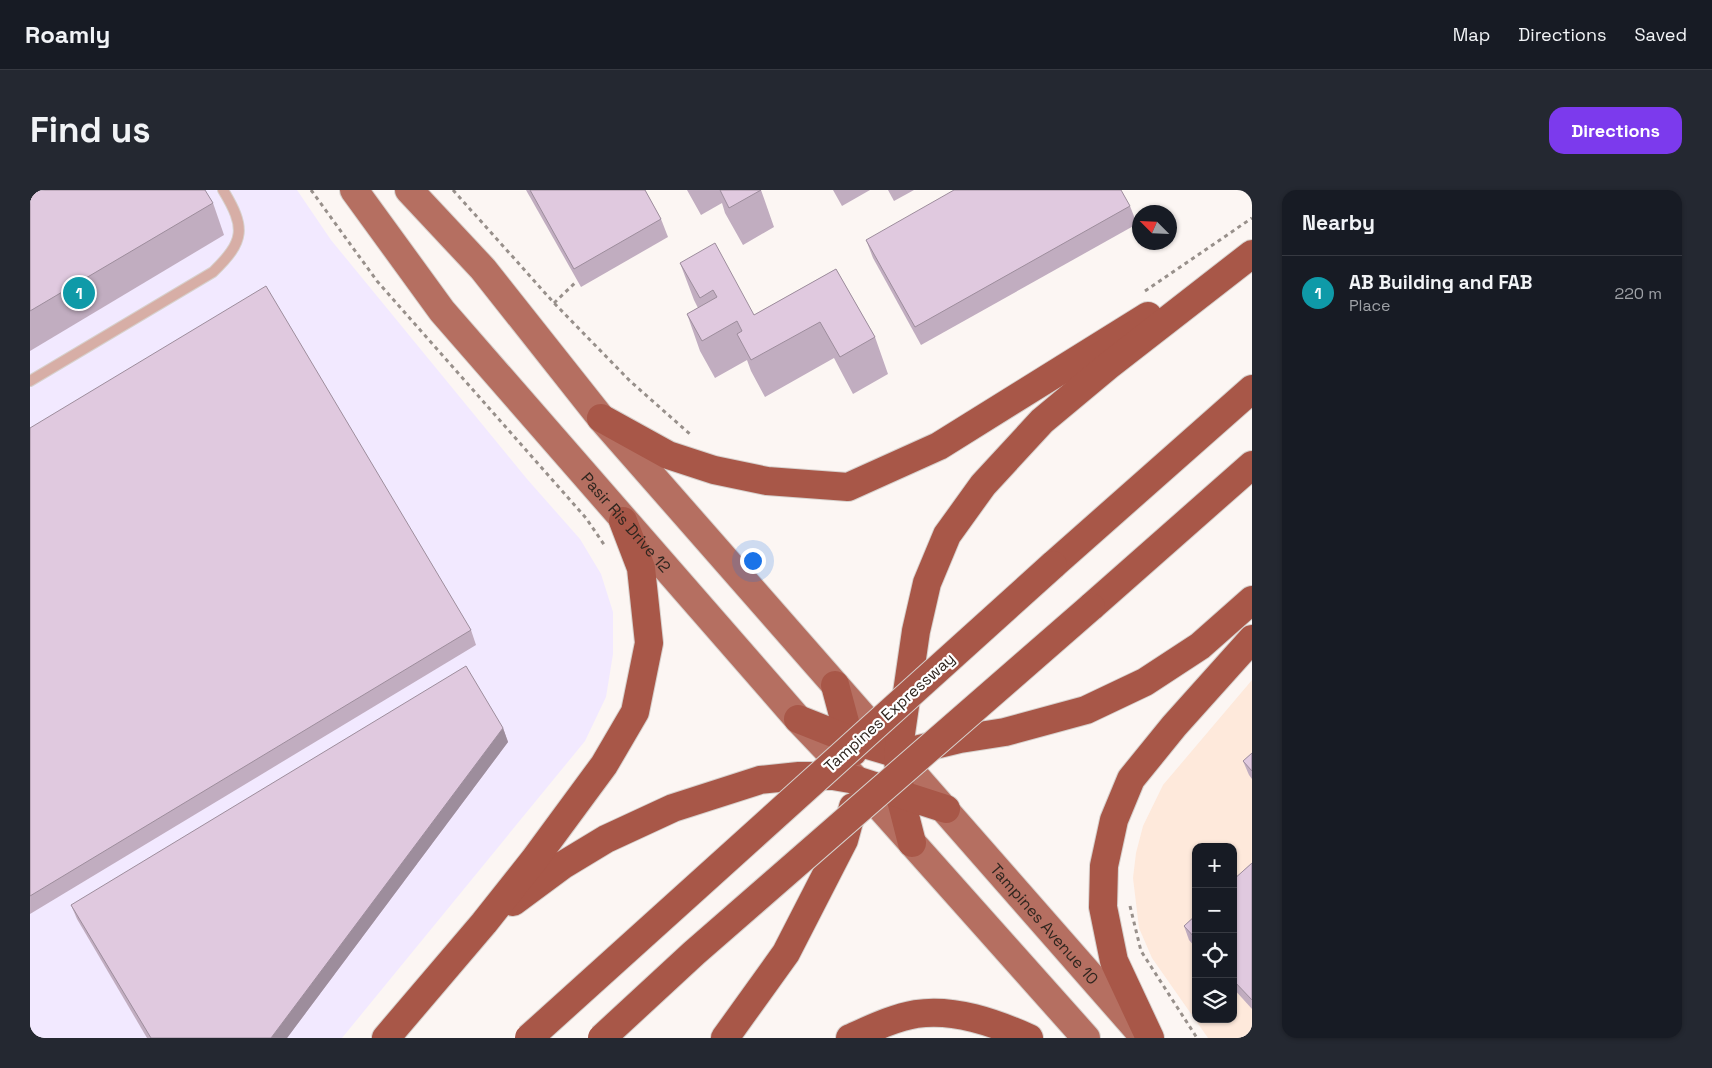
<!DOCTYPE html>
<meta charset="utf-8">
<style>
:root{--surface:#171b24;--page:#242831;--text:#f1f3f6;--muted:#9ea1a6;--line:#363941;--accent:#7c3aed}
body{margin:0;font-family:"Space Grotesk",sans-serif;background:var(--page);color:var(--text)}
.controls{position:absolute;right:15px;bottom:15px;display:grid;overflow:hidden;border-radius:10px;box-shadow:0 1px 4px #0004}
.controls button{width:45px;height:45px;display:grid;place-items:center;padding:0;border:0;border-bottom:1px solid var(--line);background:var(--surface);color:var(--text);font:25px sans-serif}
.compass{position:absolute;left:1102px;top:15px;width:45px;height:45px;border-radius:50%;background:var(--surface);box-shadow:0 1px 4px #0004;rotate:294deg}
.you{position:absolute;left:722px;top:370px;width:18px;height:18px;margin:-12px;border:4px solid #fff;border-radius:50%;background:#1a73e8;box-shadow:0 0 0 8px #1a73e833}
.badge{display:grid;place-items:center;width:32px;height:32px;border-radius:50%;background:var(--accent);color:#fff;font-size:16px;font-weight:700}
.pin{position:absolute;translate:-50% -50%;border:2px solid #fff;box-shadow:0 1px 5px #0006}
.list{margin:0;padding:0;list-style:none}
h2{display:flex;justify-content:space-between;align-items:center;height:65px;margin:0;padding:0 20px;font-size:21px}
h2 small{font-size:16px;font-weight:400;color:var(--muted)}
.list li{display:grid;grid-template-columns:32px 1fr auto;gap:15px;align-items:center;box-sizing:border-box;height:75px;padding:0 20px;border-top:1px solid var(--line)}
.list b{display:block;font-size:19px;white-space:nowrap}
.list p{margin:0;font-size:16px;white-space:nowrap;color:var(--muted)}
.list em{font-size:16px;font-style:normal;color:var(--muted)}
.icon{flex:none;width:28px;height:28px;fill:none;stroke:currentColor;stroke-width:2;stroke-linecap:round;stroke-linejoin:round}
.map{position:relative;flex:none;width:1222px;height:848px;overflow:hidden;border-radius:15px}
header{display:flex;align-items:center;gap:30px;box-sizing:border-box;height:70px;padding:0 25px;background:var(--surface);border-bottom:1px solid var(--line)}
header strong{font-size:24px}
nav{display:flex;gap:28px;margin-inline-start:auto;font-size:18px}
.intro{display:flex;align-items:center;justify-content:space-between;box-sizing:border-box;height:120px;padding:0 30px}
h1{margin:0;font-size:35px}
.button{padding:12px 22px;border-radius:15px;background:var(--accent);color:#fff;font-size:18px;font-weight:700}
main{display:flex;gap:30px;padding:0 30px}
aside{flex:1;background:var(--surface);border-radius:15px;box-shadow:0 1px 4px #0004}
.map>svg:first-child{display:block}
.built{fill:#fee9db;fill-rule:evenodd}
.industrial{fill:#f2e9ff}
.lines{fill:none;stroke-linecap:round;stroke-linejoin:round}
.lane-casing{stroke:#d7d1cd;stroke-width:12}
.primary-casing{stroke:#d7d1cd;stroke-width:30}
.highway-casing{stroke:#d7d1cd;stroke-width:30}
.path{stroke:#98908b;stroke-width:3;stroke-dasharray:4 4;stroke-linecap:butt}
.lane{stroke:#d7aea6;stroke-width:10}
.primary{stroke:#b56f61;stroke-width:28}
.highway{stroke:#a85748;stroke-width:28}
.highway-bridge-casing{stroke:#d7d1cd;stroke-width:30;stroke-linecap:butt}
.highway-bridge{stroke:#a85748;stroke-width:28}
.wall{fill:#c1adc0}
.shaded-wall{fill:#9d8d9c}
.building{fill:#e0c9df;stroke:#9d8d9c}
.labels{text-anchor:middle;stroke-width:4.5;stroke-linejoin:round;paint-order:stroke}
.street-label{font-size:16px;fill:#30261f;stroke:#fff}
</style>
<header>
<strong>Roamly</strong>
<nav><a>Map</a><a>Directions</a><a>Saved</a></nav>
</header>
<div class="intro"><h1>Find us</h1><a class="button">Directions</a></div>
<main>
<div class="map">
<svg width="1222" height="848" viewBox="0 0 1222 848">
<rect width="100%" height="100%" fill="#fcf6f3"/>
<!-- built -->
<path class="built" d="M1222 490V848H1178L1122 768 1109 738 1103 688 1106 663 1113 636 1133 595ZM1166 657H1203V829H1166Z"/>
<!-- industrial -->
<path class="industrial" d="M0 0H267L301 50 497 289 550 349 571 384 583 422V464L576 507 555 551 312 848H0Z"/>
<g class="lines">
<defs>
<path id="lane" d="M0 191 183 82C215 51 216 38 193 0"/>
<g id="primary">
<path id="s1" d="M324 0 412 121 768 529 826 590 1056 848"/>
<path id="s2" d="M379 0 453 79 571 228 1115 848"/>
</g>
<g id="highway">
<path d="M571 228 638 265 684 280 737 291 818 297 909 256 1118 126"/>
<path d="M1023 375 1222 199"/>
<path d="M1061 417 1222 275"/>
<path d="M805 495 823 562"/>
<path d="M768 529 821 550 868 564 930 549 975 542 1056 520 1115 492 1170 456 1222 410"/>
<path d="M882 653 870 606 868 564 886 441 897 393 917 345 953 295 1012 231 1078 176 1222 64"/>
<path d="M483 712 533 675 576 649 643 618 730 590 769 586H803L826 590 916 619"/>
<path d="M356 848 454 733 504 670 574 575 605 522 619 453 611 378 593 331"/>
<path d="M695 848 756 763 814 650 823 617"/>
<path d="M820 848C841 839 863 828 886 824 924 818 965 833 999 848"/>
<path d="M1120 848 1084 771 1073 717 1074 676 1084 630 1101 589 1144 536 1222 449"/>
</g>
</defs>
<!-- lane casing -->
<use href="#lane" class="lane-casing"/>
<!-- primary casing -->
<use href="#primary" class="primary-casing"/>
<!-- highway casing -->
<use href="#highway" class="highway-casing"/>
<!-- path -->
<g class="path">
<path d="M281 0 347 91 556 328 575 356"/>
<path d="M423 0 524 113 600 191 661 245"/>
<path d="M1115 101 1222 28"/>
<path d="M524 113 547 91"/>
<path d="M1100 716 1111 761 1167 848"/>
</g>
<!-- lane -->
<use href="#lane" class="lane"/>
<!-- primary -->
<use href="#primary" class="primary"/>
<!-- highway -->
<use href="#highway" class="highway"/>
<defs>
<g id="highway-bridge">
<path d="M499 848 1023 375"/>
<path d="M572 848 664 763 1061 417"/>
</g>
</defs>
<!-- highway-bridge casing -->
<use href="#highway-bridge" class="highway-bridge-casing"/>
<!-- highway-bridge -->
<use href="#highway-bridge" class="highway-bridge"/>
</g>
<!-- wall -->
<g class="wall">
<path d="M0 0 183 13 194 45 0 161Z"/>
<path d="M496 0H615L631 29 638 47 551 97Z"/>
<path d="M657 0H731L744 37 713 55 695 23 692 13 671 25Z"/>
<path d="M803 0H840L812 16Z"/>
<path d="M858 0H884L864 11Z"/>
<path d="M1100 16 1107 34 891 155 843 68 836 50Z"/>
<path d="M650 73 724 125 806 79 845 147 858 184 823 204 804 168 735 207 721 181 717 170 685 188 670 161 657 124 668 118 664 110Z"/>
<path d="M0 238 441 440 446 455 0 724Z"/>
<path d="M473 538 478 552 257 848H117L47 729 41 715Z"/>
<path d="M1222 563V589L1219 585 1213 571Z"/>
<path d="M1222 673V819L1203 798V690Z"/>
<path d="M1166 725V758L1159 750 1154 736Z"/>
</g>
<!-- shaded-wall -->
<path class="shaded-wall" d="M473 538 478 552 257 848H241Z"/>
<!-- building -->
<g class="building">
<path d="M0 0H175L183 13 0 121Z"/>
<path d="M500 0H615L631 29 544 79Z"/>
<path d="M690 0H731L699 18Z"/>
<path d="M924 0H1091L1100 16 885 137 836 50Z"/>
<path d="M685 53 724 125 806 79 845 147 810 167 790 132 721 170 707 144 712 141 707 131 672 151 657 124 687 107 683 100 670 108 650 73Z"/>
<path d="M236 96 441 440 0 706V238Z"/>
<path d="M436 476 473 538 241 848H121L41 715Z"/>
<path d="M1222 563V581L1213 571Z"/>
<path d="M1222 673V810L1203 790V690Z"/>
<path d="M1166 725V749L1154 736Z"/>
</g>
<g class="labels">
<!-- street labels -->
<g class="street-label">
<text dy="6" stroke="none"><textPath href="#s1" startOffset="430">Pasir Ris Drive 12</textPath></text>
<text transform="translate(859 522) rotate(-42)" y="6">Tampines Expressway</text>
<text dy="6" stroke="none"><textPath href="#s2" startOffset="971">Tampines Avenue 10</textPath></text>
</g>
</g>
</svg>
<div class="controls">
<button>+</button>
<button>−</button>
<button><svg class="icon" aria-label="locate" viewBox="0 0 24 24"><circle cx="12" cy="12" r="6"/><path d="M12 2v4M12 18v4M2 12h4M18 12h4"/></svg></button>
<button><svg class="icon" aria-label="layers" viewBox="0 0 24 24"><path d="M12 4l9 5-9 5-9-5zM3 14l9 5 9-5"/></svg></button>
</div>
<svg class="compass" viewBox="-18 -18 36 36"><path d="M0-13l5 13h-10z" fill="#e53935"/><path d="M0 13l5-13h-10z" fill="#9ea1a6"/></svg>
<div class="you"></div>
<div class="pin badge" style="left:49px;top:103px;background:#0f9aa8">1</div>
</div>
<aside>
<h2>Nearby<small></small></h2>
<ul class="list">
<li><span class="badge" style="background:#0f9aa8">1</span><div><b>AB Building and FAB</b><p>Place</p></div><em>220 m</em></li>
</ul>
</aside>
</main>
